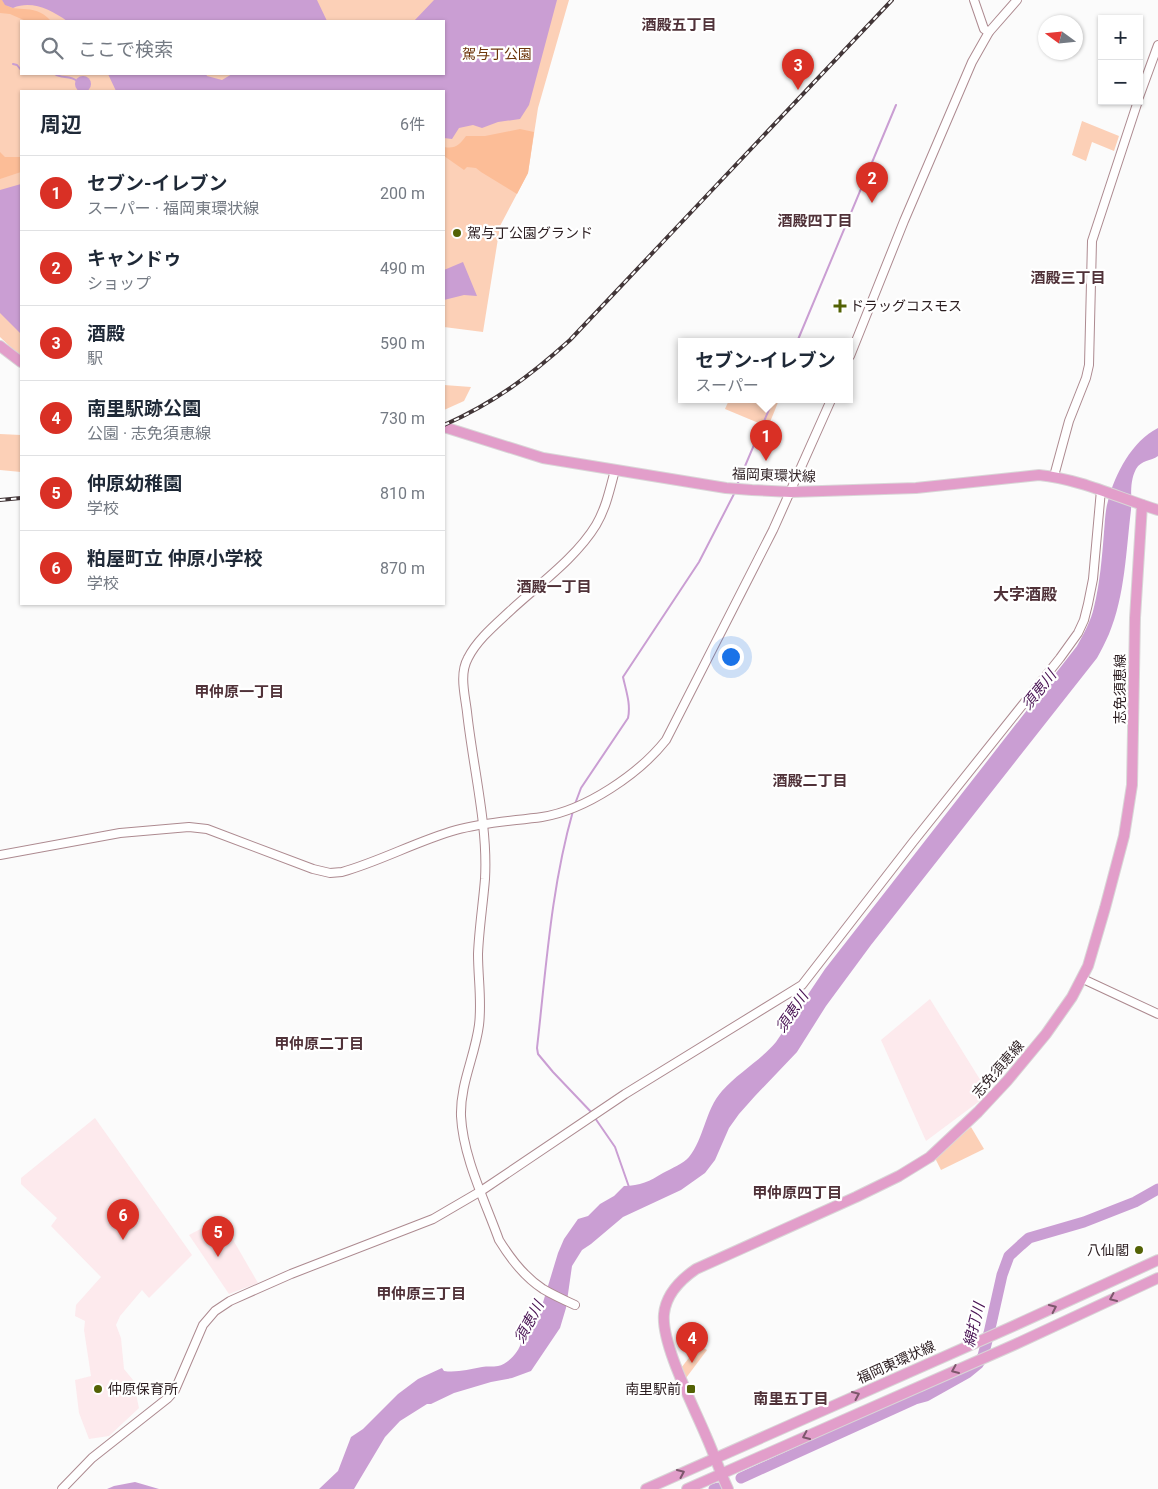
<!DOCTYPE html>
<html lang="ja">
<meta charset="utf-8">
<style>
:root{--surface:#fff;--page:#f6f6f7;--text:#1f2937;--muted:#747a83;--line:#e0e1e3;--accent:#d93025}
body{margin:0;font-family:Roboto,"Noto Sans JP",sans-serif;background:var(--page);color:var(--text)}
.controls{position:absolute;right:15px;top:15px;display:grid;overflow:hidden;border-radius:0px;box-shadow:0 1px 4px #0004}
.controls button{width:45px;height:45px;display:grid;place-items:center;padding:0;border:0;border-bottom:1px solid var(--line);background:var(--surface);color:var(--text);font:25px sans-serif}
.compass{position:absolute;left:1038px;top:15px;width:45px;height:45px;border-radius:50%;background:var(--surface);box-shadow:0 1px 4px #0004;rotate:285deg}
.you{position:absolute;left:730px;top:656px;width:18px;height:18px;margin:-12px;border:4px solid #fff;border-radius:50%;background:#1a73e8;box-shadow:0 0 0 8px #1a73e833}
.badge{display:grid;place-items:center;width:32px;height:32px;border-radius:50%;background:var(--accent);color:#fff;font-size:16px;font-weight:700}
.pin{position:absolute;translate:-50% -41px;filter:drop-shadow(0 1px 2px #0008)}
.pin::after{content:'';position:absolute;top:26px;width:18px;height:15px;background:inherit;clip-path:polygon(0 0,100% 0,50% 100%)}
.popup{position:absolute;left:678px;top:338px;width:175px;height:65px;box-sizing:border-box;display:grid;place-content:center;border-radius:0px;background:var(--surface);filter:drop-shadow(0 1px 4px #0005);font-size:16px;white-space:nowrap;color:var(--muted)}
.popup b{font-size:19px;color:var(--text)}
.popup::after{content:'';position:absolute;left:50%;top:100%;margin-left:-10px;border:10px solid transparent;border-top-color:var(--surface)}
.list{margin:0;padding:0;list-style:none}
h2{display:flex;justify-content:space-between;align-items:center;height:65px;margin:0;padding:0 20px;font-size:21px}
h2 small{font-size:16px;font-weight:400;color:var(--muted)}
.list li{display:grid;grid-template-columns:32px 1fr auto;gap:15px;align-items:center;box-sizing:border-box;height:75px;padding:0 20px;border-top:1px solid var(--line)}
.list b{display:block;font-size:19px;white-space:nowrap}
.list p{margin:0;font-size:16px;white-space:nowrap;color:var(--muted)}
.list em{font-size:16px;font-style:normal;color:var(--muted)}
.icon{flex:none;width:28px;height:28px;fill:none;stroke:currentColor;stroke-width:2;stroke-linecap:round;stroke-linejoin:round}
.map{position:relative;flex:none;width:1158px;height:1489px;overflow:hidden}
.search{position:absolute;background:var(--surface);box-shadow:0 1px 4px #0004;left:20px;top:20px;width:425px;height:55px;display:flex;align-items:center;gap:12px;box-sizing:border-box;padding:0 18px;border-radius:0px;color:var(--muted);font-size:19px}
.panel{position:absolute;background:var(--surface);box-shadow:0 1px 4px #0004;left:20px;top:90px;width:425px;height:515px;border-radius:0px}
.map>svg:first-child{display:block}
.built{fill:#fdeaed}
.green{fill:#fcd0b7;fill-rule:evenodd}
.forest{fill:#fcbd97}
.water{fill:#ca9ed3}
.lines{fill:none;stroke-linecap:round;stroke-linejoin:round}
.stream{stroke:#ca9ed3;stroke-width:2}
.river{stroke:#ca9ed3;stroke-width:11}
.tertiary-casing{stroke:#ad8a90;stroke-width:10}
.primary-casing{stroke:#d9d6d7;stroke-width:12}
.tertiary{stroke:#fff;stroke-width:8}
.primary{stroke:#e29eca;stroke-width:10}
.rail-casing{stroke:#423638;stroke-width:4}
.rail{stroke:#fff;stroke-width:2;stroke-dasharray:5.5;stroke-linecap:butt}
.oneway{stroke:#7d576c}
.poi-dot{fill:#536205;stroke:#fff;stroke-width:2}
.labels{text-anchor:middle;stroke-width:4.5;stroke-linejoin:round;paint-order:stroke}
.park-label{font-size:14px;fill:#6d350a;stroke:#fff}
.poi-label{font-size:14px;fill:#2b1d20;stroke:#fff;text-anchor:start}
.street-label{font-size:14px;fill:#2b1d20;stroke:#fff}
.neighbourhood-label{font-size:15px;font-weight:bold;fill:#503239;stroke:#fff}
.water-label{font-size:15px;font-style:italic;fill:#481253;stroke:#fff}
.quarter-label{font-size:16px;font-weight:bold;fill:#503239;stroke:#fff}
</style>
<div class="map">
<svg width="1158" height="1489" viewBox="0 0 1158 1489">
<rect width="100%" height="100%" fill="#fbfbfb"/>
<!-- built -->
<g class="built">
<path d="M930 999 989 1094 926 1141 881 1040Z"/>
<path d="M95 1118 192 1255 149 1298 142 1290 120 1316 116 1325 121 1338 124 1369 133 1380 139 1408 109 1436 89 1439 79 1413 75 1380 91 1376 84 1330 85 1321 75 1316 76 1305 101 1277 51 1226 57 1218 21 1184V1178Z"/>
<path d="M208 1225 228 1231 258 1283 229 1294 189 1235Z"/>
</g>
<!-- green -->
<g class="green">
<path d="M0 0H569L538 108 528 173 500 226 483 332 444 327V91H21V357L0 337ZM21 21H444V74H21Z"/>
<path d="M1082 121 1119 136 1114 151 1092 142 1086 161 1072 155Z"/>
<path d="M444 385 471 387 464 401 444 410Z"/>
<path d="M729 400H779L768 427 725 409Z"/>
<path d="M0 434 21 435V472L0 470Z"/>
<path d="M971 1127 984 1149 941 1170 935 1158Z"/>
<path d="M699 1345 707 1350 686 1378 683 1376 681 1368Z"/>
</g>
<!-- forest -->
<g class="forest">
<path d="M0 0H2C12 17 33 0 51 21H26L10 14 0 13Z"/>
<path d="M520 129 534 132 528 173 517 194 481 172 476 168 467 167 464 170 444 156V147C456 149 459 145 466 136H485Z"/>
<path d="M0 152 5 157H21V172L0 179Z"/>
</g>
<!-- water -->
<g class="water">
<path d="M2 0H317L327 21H67C51 10 32 0 13 8L5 5Z"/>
<path d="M434 0H557L529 105 520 119 498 122 482 128 473 125 459 128 452 139 444 138V91H116L108 74H206L207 76 222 80 232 74H444V21H414Z"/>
<circle cx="83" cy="84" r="8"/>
<path d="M21 184V334L0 313V190Z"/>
<path d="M463 262 477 296 464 295 444 300V270Z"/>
<path d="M1158 428V456C1151 461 1141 460 1136 469 1129 483 1132 496 1131 510 1126 551 1125 596 1109 634 1105 643 1101 651 1097 658L871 945 826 1006 797 1052 755 1096 739 1114 729 1128 715 1160 705 1173 681 1190 623 1217 591 1244 582 1250 572 1266 566 1308 560 1328 531 1371 512 1378 491 1382 454 1393 431 1404H427L400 1421 385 1437 354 1489H319L338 1471 351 1437 363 1429 398 1394 418 1379 442 1368 444 1371C457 1373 469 1369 482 1367 487 1366 493 1367 498 1366 508 1364 520 1351 521 1342L526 1340 538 1319 558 1253 564 1239 578 1219 588 1216 600 1204 614 1196 624 1186C640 1186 650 1181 663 1173 672 1168 683 1164 689 1157 704 1139 705 1110 722 1091 738 1073 760 1061 776 1042L825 969 1077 646C1084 633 1091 621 1094 607 1100 583 1102 557 1104 532 1105 522 1105 511 1108 501 1115 474 1132 441 1158 428Z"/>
<path d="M135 1482 159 1489H107L114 1486Z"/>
</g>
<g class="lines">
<!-- stream -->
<g class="stream">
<path d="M13 64 17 65 21 70"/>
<path d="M55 74C61 79 70 75 77 81"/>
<path d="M797 342 896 105"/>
<path d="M737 485 773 400"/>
<path d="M575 804 581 788 628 718C631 704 626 691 623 677L699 562 735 492"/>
<path d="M573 811C551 888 546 969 537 1048L538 1054 553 1072 593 1114"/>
<path d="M595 1118 615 1147 629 1187"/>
</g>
<!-- river -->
<g class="river">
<path d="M741 1478 915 1399 926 1396 967 1373 978 1364 983 1356 989 1333 1002 1275 1009 1256 1021 1245 1029 1238 1084 1222 1135 1202 1158 1189"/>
<path d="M714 1489 718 1488"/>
</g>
<defs>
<g id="tertiary">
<path d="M974 0 984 29 989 32"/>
<path d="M1139 97 1158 45"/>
<path d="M850 356 904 221 972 62 989 32 1017 0"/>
<path d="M1054 476 1069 421 1086 378 1089 365 1092 241 1138 101"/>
<path d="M0 855 120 833 189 827 207 829 313 869 330 873 342 872C381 861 417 841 456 830 484 822 513 821 542 817 586 810 639 774 666 740L773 530 831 400"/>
<path d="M1083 979 1158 1014"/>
<path d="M575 1305C564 1300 553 1295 543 1289 526 1278 510 1258 499 1240 485 1201 463 1157 461 1116 460 1084 475 1056 479 1025 482 1001 478 978 478 954 479 929 483 904 485 879 486 861 485 842 483 824 479 787 471 749 467 712 465 695 459 674 468 658 477 640 495 625 510 611 538 585 576 558 596 525 606 508 610 489 615 470"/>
<path d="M62 1489 92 1458 168 1398 175 1390 203 1325 215 1311 230 1301 291 1274 433 1219 481 1191 625 1094 802 985 913 842 1060 658 1078 633 1084 620 1088 604 1093 579 1101 490"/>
</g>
<g id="primary">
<path d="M0 346 21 362"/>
<path d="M444 427 543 458 726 488 752 490 791 492 916 488 1039 475C1080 479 1119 498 1158 510"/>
<path d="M646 1489 1009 1328 1158 1260"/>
<path d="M687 1489 1016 1344 1158 1278"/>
<path d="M728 1489C720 1472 714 1454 706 1436 694 1407 661 1344 664 1314 666 1294 680 1280 696 1269L856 1197 899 1176 930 1157 978 1112 1007 1081 1046 1034 1072 997 1088 966 1105 908 1124 836 1132 785 1135 618 1142 505"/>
</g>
</defs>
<!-- tertiary casing -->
<use href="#tertiary" class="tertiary-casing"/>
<!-- primary casing -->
<use href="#primary" class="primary-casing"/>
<!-- tertiary -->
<use href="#tertiary" class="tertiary"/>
<!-- primary -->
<use href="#primary" class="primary"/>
<defs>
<g id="rail">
<path d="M444 425C494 403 530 376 570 340L892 0"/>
<path d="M0 500 21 498"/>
</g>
</defs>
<!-- rail casing -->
<use href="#rail" class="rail-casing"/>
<!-- rail -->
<use href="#rail" class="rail"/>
</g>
<!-- one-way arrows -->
<defs><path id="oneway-chevron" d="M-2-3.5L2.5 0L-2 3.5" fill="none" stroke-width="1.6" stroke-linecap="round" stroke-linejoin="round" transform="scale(1.25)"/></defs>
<g class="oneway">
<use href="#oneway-chevron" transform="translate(1113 1298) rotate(156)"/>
<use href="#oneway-chevron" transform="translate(1053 1308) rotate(-25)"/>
<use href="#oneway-chevron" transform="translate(955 1370) rotate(157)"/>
<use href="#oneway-chevron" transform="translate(856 1395) rotate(-24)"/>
<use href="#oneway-chevron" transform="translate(806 1436) rotate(156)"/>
<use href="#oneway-chevron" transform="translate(681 1473) rotate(-24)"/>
</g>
<!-- markers -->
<g class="poi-dot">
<circle cx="457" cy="233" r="5"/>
<path d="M837.5 298.5h5v5h5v5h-5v5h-5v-5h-5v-5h5z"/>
<circle cx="1139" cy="1250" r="5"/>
<circle cx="98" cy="1389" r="5"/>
<rect x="686" y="1384" width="10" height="10" rx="2.5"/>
</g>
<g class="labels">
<!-- park labels -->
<g class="park-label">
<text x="497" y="59">駕与丁公園</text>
</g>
<!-- poi labels -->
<g class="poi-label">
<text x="467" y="238">駕与丁公園グランド</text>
<text x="850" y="311">ドラッグコスモス</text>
<text x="1129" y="1255" text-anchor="end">八仙閣</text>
<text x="108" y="1394">仲原保育所</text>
<text x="681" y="1394" text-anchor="end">南里駅前</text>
</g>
<!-- street labels -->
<g class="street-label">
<text transform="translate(774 475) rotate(2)" y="5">福岡東環状線</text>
<text transform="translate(1120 689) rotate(-90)" y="5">志免須恵線</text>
<text transform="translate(998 1069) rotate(-49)" y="5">志免須恵線</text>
<text transform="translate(896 1362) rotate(-24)" y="5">福岡東環状線</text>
</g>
<!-- neighbourhood labels -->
<g class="neighbourhood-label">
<text x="679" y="30">酒殿五丁目</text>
<text x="815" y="226">酒殿四丁目</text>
<text x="1068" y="283">酒殿三丁目</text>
<text x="554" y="592">酒殿一丁目</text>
<text x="239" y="697">甲仲原一丁目</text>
<text x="810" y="786">酒殿二丁目</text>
<text x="319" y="1049">甲仲原二丁目</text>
<text x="797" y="1198">甲仲原四丁目</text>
<text x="421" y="1299">甲仲原三丁目</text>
<text x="791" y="1404">南里五丁目</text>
</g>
<!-- water labels -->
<g class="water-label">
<text transform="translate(1039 690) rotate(-52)" y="5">須恵川</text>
<text transform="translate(792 1012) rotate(-56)" y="5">須恵川</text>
<text transform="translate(529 1322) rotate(-62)" y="5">須恵川</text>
<text transform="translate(974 1325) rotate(-76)" y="5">綿打川</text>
</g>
<!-- quarter labels -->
<g class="quarter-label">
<text x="1025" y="600">大字酒殿</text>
</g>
</g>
</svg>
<div class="controls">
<button>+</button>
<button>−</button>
</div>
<svg class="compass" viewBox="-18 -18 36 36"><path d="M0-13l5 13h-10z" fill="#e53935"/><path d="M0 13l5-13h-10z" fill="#747a83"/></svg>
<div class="you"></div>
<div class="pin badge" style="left:766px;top:461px">1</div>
<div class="popup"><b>セブン-イレブン</b>スーパー</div>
<div class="pin badge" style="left:872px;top:203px">2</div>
<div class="pin badge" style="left:798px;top:90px">3</div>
<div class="pin badge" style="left:692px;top:1363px">4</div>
<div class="pin badge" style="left:218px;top:1257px">5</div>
<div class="pin badge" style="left:123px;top:1240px">6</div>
<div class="search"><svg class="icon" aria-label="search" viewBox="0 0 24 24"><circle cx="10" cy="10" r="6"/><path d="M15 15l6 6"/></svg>ここで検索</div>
<section class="panel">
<h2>周辺<small>6件</small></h2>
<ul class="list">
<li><span class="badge">1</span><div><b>セブン-イレブン</b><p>スーパー · 福岡東環状線</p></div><em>200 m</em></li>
<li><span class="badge">2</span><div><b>キャンドゥ</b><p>ショップ</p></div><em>490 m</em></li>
<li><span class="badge">3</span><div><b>酒殿</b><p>駅</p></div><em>590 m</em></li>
<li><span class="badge">4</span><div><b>南里駅跡公園</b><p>公園 · 志免須恵線</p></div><em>730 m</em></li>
<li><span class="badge">5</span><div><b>仲原幼稚園</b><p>学校</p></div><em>810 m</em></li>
<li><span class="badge">6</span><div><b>粕屋町立 仲原小学校</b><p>学校</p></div><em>870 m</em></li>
</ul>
</section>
</div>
